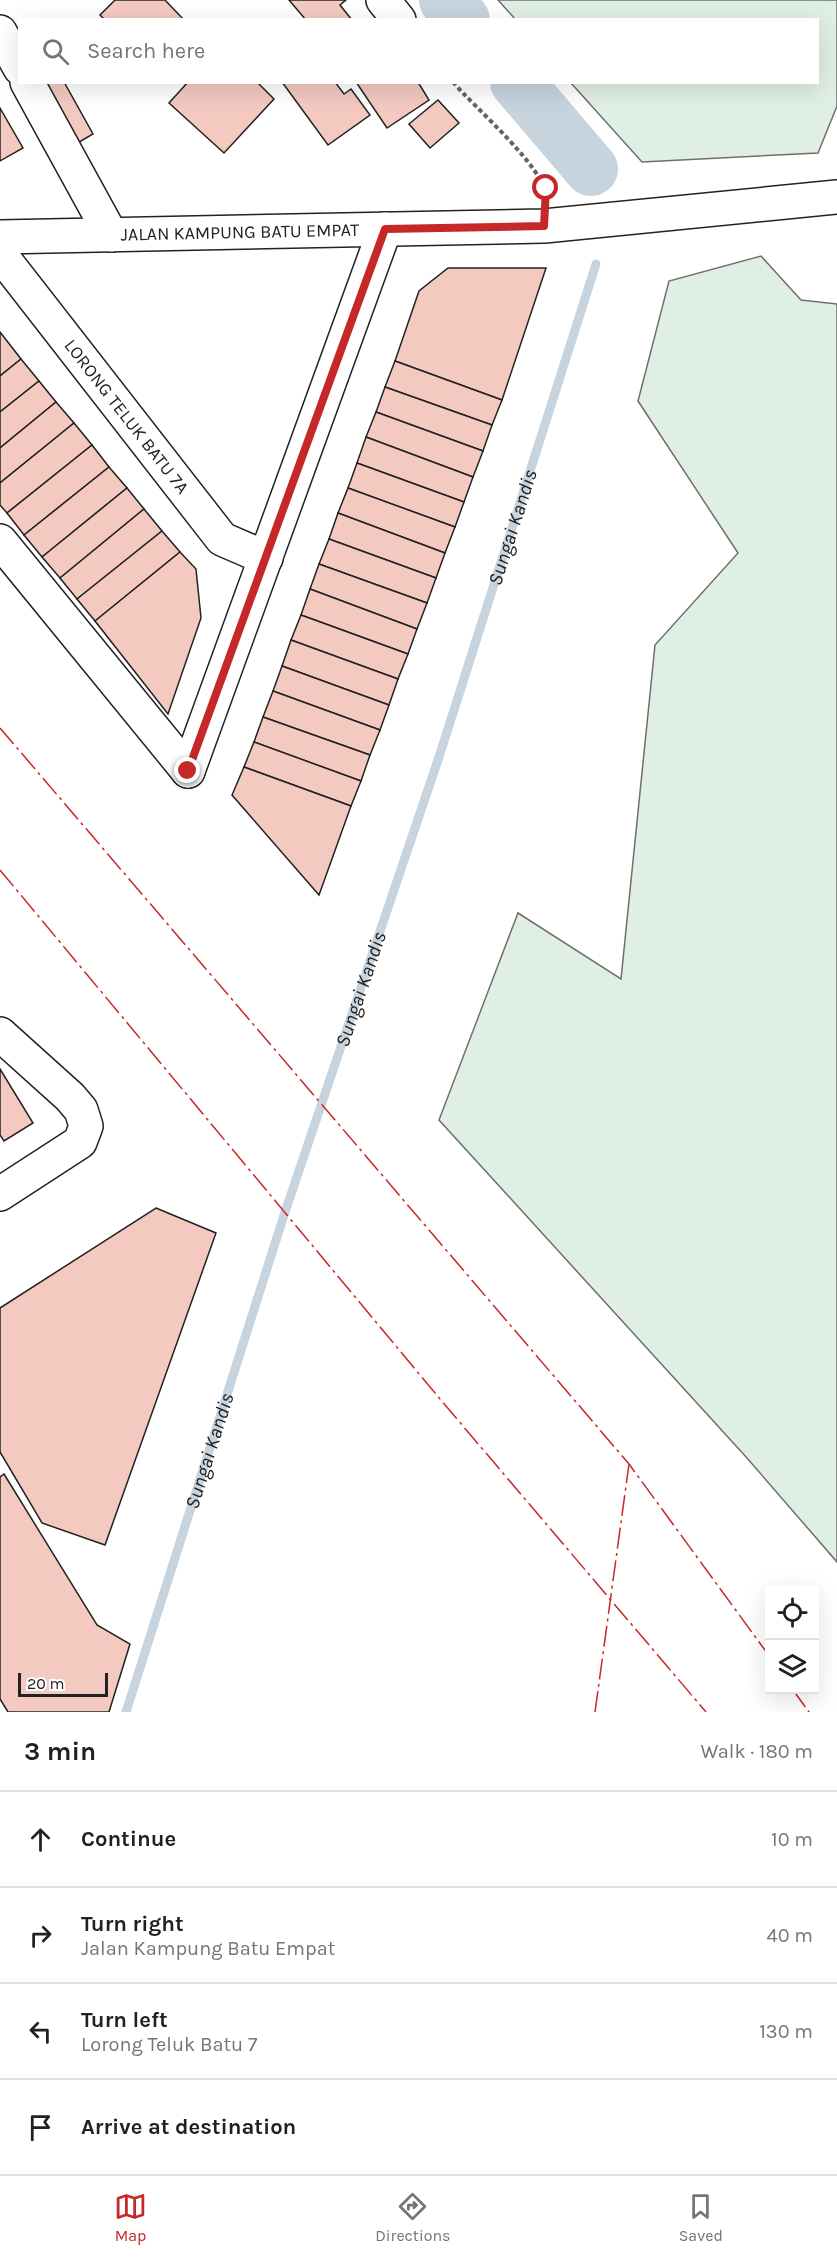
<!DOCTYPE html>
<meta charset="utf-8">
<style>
:root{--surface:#fff;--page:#f2f2f2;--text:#202124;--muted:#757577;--line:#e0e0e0;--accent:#c62828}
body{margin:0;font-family:Karla,sans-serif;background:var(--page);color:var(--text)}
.controls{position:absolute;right:18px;bottom:18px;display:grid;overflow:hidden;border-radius:0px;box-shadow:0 6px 24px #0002}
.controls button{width:54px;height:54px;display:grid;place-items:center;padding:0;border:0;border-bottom:2px solid var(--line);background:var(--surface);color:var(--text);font:30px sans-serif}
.scale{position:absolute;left:18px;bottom:15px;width:90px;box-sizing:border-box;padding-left:6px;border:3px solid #222;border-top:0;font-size:16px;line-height:21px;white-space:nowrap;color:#222;-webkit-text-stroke:4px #fff;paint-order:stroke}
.stop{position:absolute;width:18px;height:18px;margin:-14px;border:4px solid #c62828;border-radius:50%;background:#fff}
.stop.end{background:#c62828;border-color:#fff;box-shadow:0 2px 6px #0008}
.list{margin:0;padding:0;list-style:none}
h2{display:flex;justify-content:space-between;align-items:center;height:78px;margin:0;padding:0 24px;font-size:26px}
h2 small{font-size:20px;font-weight:400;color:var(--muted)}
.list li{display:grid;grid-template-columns:39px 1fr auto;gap:18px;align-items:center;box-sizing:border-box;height:96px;padding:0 24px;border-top:2px solid var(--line)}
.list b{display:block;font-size:22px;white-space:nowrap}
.list p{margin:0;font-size:20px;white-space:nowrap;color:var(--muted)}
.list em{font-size:20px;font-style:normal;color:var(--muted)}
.icon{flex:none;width:33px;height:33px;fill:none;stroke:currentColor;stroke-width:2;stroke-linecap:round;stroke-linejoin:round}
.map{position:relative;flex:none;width:837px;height:1712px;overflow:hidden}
.search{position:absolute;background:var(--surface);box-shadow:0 6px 24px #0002;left:18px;right:18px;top:18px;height:66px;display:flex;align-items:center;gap:15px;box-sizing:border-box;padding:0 21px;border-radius:0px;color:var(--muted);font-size:22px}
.sheet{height:462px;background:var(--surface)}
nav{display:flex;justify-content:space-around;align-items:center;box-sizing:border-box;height:84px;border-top:2px solid var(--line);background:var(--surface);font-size:16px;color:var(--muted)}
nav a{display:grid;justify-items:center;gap:3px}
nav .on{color:var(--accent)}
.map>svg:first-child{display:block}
.green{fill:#e0efe3;stroke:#6f6f6f;stroke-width:1.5}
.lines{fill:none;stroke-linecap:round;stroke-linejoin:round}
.stream{stroke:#c7d3dd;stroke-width:9}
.river{stroke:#c7d3dd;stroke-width:54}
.building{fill:#f3c9c0;stroke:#222;stroke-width:1.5}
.minor-casing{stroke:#222;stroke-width:36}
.major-casing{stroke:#222;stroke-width:36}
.path{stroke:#646464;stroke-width:4;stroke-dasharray:4.5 3;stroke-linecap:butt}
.minor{stroke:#fff;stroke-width:33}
.major{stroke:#fff;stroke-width:33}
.power{stroke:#c62828;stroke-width:1.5;stroke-dasharray:21 4.5 3 4.5;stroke-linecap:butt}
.route{stroke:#c62828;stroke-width:8}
.labels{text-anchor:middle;stroke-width:4.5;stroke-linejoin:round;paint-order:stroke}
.street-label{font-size:18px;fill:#222;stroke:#fff}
.water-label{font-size:20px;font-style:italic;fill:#222;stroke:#fff}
</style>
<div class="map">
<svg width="837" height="1712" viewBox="0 0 837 1712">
<rect width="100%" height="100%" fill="#fff"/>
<!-- green -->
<g class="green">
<path d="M498 0H837V106L818 153 642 162 571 83 818 82V20L515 19Z"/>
<path d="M761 256 801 300 837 304V1562L747 1458 439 1120 518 913 621 979 655 645 738 553 638 401 669 281Z"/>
</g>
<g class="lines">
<!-- stream -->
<path class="stream" id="s1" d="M126 1712 285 1212 439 757 596 264"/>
<!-- river -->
<g class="river">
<path d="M446 0 463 20"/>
<path d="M517 82 591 169"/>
</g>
</g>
<!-- building -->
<g class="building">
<path d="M115 0H165L184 20H105L100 15Z"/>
<path d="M289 0H346L340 5 352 20H306Z"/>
<path d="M48 82H64L93 134 76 144 42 86Z"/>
<path d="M188 82H257L274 99 224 153 169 103Z"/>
<path d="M282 82H335L344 94 351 89 370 115 328 145Z"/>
<path d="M356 82H418L429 100 387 128Z"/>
<path d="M438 100 459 123 430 148 409 124Z"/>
<path d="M0 108 23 148 0 161Z"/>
<path d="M448 268H546L502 400 395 361 419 291Z"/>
<path d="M0 332 21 359 0 376Z"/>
<path d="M21 359 39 381 0 412V376Z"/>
<path d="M395 361 502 400 492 425 385 387Z"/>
<path d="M39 381 56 402 0 448V412Z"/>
<path d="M385 387 492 425 483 451 376 412Z"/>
<path d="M56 402 74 423 0 483V448Z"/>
<path d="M376 412 483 451 473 477 366 437Z"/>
<path d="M74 423 92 445 7 513 0 505V483Z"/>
<path d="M366 437 473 477 464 502 357 463Z"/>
<path d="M92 445 109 467 24 535 7 513Z"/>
<path d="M357 463 464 502 455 527 348 488Z"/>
<path d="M109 467 127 488 42 557 24 535Z"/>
<path d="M127 488 144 509 60 578 42 557Z"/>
<path d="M348 488 455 527 445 553 338 513Z"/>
<path d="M144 509 162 531 77 599 60 578Z"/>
<path d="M338 513 445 553 436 578 329 539Z"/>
<path d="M162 531 180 552 95 621 77 599Z"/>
<path d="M329 539 436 578 427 603 319 564Z"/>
<path d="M180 552 196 569 201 618 168 714 95 621Z"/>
<path d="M319 564 427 603 417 629 310 589Z"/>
<path d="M310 589 417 629 408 654 301 615Z"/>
<path d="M301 615 408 654 398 679 291 640Z"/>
<path d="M291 640 398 679 389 705 282 666Z"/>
<path d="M282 666 389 705 380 730 273 691Z"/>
<path d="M273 691 380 730 370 755 263 717Z"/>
<path d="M263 717 370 755 361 781 254 742Z"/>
<path d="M254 742 361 781 351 806 244 767Z"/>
<path d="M244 767 351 806 319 895 232 795Z"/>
<path d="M0 1069 33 1123 4 1141 0 1135Z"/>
<path d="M156 1208 216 1233 105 1545 42 1523 0 1452V1308Z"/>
<path d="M4 1474 97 1625 130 1644 109 1712H8L0 1699V1477Z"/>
</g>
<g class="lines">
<defs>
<g id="minor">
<path d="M383 0 399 20"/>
<path d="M0 32 20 68"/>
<path d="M27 82 111 235"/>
<path id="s2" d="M0 254 222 539 266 558"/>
<path d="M0 541 188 771"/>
<path d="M188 771 385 229"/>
<path d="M0 1034 70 1097 81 1110 86 1126 80 1142 0 1194"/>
</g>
<g id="major">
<path id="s3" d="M0 237 544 226 837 197"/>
</g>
</defs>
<!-- minor casing -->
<use href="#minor" class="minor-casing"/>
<!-- major casing -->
<use href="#major" class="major-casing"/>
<!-- path -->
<path class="path" d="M453 82C473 106 546 169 545 195"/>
<!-- minor -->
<use href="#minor" class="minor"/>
<!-- major -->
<use href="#major" class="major"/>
<!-- power -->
<g class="power">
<path d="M0 728 629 1464 770 1657"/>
<path d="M0 870 440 1399 706 1712"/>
<path d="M793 1690 809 1712"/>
<path d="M595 1712 629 1464"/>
</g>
</g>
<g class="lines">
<!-- route -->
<path class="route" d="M188 771 385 229 544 226 546 188"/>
</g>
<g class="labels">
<!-- street labels -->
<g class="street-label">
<text dy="6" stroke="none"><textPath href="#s3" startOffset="240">JALAN KAMPUNG BATU EMPAT</textPath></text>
<text dy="6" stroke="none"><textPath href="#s2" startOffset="206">LORONG TELUK BATU 7A</textPath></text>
</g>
<!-- water labels -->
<g class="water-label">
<text dy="7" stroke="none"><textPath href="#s1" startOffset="1246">Sungai Kandis</textPath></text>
<text dy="7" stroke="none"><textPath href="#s1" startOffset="760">Sungai Kandis</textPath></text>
<text dy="7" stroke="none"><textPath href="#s1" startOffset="274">Sungai Kandis</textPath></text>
</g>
</g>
</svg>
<div class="controls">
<button><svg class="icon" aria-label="locate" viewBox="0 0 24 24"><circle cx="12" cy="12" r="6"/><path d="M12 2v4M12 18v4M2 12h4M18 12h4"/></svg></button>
<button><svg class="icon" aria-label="layers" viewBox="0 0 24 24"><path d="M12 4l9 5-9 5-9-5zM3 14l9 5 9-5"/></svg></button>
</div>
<div class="scale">20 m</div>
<div class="stop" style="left:546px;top:188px"></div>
<div class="stop end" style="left:188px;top:771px"></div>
<div class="search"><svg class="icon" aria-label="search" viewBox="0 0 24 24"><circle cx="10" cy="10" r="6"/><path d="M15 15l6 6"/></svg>Search here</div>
</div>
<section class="sheet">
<h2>3 min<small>Walk · 180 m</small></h2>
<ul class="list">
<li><svg class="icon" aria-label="ahead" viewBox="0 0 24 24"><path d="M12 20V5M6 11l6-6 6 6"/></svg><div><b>Continue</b></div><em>10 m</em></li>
<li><svg class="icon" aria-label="right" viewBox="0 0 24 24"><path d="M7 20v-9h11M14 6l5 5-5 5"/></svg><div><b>Turn right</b><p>Jalan Kampung Batu Empat</p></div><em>40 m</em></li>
<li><svg class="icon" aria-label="left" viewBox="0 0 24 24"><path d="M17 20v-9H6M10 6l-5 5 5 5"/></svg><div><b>Turn left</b><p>Lorong Teluk Batu 7</p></div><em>130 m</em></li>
<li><svg class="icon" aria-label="arrive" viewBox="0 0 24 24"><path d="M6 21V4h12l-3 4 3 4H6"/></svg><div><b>Arrive at destination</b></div></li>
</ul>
</section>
<nav>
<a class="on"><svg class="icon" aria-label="map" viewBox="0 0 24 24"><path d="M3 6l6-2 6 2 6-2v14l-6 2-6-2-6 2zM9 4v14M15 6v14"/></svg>Map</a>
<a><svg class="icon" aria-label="directions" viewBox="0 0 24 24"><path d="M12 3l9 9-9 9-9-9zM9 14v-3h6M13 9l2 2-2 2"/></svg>Directions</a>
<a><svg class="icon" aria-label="saved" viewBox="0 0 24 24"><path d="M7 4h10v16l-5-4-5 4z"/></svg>Saved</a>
</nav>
